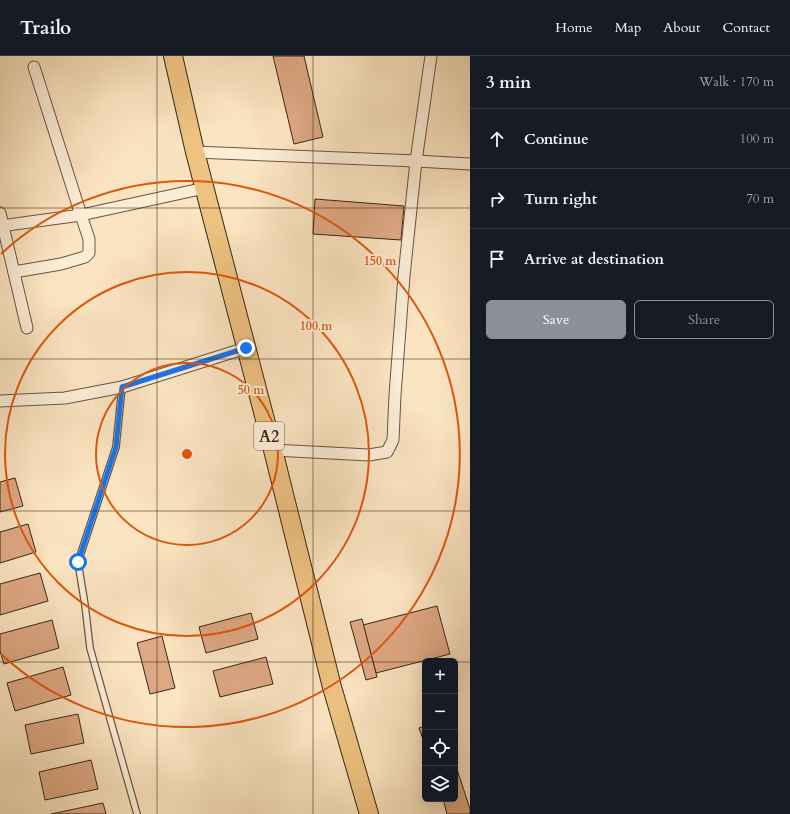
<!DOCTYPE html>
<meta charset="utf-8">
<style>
:root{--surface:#171b24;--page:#20242c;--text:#f1f3f6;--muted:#9ea1a6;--line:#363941;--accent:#8c9099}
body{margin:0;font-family:Cardo,serif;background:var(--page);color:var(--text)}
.controls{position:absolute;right:12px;bottom:12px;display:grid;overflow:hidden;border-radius:6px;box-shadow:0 4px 16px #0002}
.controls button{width:36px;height:36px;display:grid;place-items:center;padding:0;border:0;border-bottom:1px solid var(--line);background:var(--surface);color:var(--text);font:20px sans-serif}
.stop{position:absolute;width:12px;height:12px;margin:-9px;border:3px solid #1a73e8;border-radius:50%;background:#fff}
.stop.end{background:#1a73e8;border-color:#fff;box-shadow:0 1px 4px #0008}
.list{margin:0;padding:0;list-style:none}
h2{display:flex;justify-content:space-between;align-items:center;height:52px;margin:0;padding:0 16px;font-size:17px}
h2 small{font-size:13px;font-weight:400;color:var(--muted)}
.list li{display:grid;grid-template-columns:26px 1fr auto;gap:12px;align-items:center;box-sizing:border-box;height:60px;padding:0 16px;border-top:1px solid var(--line)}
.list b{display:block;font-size:15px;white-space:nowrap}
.list em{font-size:13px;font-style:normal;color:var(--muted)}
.actions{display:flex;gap:8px;padding:12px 16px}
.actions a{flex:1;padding:9px 0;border:1px solid var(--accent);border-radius:6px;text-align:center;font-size:14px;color:var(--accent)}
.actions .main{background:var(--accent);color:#fff}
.icon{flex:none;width:22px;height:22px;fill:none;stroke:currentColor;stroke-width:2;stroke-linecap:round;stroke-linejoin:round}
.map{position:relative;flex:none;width:470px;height:758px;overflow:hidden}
header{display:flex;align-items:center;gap:24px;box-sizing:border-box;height:56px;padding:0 20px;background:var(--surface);border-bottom:1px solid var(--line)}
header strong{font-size:19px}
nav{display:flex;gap:22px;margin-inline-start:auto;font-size:14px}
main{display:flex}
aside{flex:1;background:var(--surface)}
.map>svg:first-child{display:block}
.building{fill:#dea884;stroke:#372615}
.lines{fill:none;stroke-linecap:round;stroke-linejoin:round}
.service-casing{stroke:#685640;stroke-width:8}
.minor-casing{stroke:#685640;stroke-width:13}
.trunk-casing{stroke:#372615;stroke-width:20}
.service{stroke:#fcedd7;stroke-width:5.5}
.minor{stroke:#fcedd7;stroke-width:11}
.trunk{stroke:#eec280;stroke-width:18}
.route{stroke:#1a73e8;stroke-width:5}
.grid{fill:none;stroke:#372615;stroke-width:1;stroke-opacity:0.55}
.ring{fill:none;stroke:#df560c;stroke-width:2}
.labels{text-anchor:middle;stroke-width:4;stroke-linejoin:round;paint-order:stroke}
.shield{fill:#fcedd7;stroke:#72624f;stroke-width:1}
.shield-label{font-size:16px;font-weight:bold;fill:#372615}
.centre{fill:#df560c;stroke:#fcedd7;stroke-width:2}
.ring-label{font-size:12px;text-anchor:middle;font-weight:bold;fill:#df560c;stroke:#fcedd7;stroke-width:4;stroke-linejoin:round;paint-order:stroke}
</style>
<header>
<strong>Trailo</strong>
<nav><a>Home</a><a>Map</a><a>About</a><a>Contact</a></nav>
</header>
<main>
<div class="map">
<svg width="470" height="758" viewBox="0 0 470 758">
<rect width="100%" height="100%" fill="#fbe4c1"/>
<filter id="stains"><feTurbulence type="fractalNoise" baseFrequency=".005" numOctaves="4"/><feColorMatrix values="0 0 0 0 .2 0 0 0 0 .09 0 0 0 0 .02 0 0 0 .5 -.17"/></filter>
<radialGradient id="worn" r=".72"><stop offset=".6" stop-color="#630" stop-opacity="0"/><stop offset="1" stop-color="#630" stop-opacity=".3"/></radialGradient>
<!-- building -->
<g class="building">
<path d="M273 0H304L323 81 294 88Z"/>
<path d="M315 143 404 150 401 184 313 178Z"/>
<path d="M15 422 23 450 0 456V426Z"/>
<path d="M28 468 36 496 0 507V476Z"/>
<path d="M40 517 48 545 0 559V528Z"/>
<path d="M437 550 450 598 376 617 363 569Z"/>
<path d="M251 557 258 583 206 597 199 571Z"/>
<path d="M362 563 377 621 366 624 350 566Z"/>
<path d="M52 564 59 592 4 608 0 595V578Z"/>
<path d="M162 580 175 632 150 638 137 587Z"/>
<path d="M266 601 273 628 220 641 213 615Z"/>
<path d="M63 611 71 639 15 655 7 627Z"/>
<path d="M78 658 84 687 31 698 25 669Z"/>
<path d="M425 670V689L419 672Z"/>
<path d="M91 704 98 733 45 744 39 716Z"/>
<path d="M455 707 470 753V758H447L443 743H455Z"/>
<path d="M103 747 106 758H51Z"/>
</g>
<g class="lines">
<defs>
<path id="service" d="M122 331 116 391 78 506 85 549 90 592 137 758"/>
<g id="minor">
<path d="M195 96 416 105 470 108"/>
<path d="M0 157 27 272"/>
<path d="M0 170 81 159 205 132"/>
<path d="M14 216 61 208 85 201 89 197V183L81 159 34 11"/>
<path d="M0 345 65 342 122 331 246 292"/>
<path d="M273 394 369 399 387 396 393 384 395 339 404 220 416 105 431 0"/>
</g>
<path id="trunk" d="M173 0 195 96 273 394 332 631 369 758"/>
</defs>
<!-- service casing -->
<use href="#service" class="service-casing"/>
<!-- minor casing -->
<use href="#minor" class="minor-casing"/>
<!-- trunk casing -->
<use href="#trunk" class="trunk-casing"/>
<!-- service -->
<use href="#service" class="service"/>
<!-- minor -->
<use href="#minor" class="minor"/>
<!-- trunk -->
<use href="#trunk" class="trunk"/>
</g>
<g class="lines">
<!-- route -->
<path class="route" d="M78 506 116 391 122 331 246 292"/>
</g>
<!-- grid -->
<path class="grid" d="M157 0V758M313 0V758M0 152H470M0 303H470M0 455H470M0 606H425M455 606H470"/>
<!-- distance rings -->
<g class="ring">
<circle cx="187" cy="398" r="91"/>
<circle cx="187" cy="398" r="182"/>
<path d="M1 198A273 273 0 1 1 1 598"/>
</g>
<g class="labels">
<!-- shield labels -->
<rect class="shield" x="254" y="366" width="30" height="28" rx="3"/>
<g class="shield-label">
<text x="269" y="386">A2</text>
</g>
</g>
<circle cx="187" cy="398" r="6" class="centre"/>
<g class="ring-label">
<text x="380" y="209">150 m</text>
<text x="316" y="274">100 m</text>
<text x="251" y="338">50 m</text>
</g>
<rect width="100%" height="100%" filter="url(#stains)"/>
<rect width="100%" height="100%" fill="url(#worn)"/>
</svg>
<div class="controls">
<button>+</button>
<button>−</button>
<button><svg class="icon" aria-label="locate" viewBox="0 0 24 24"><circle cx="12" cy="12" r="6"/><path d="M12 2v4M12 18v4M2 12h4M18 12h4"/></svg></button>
<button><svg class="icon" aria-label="layers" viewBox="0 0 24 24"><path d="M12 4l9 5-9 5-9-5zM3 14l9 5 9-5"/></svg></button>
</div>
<div class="stop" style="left:78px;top:506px"></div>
<div class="stop end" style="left:246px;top:292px"></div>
</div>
<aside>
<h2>3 min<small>Walk · 170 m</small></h2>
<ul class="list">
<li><svg class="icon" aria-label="ahead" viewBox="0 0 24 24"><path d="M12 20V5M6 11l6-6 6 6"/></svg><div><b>Continue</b></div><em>100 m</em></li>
<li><svg class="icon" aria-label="right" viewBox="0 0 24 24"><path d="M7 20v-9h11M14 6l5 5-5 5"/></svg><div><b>Turn right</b></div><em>70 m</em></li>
<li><svg class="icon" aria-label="arrive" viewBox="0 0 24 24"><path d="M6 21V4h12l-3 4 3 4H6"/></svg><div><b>Arrive at destination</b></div></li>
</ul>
<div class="actions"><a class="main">Save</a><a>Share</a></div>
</aside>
</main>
